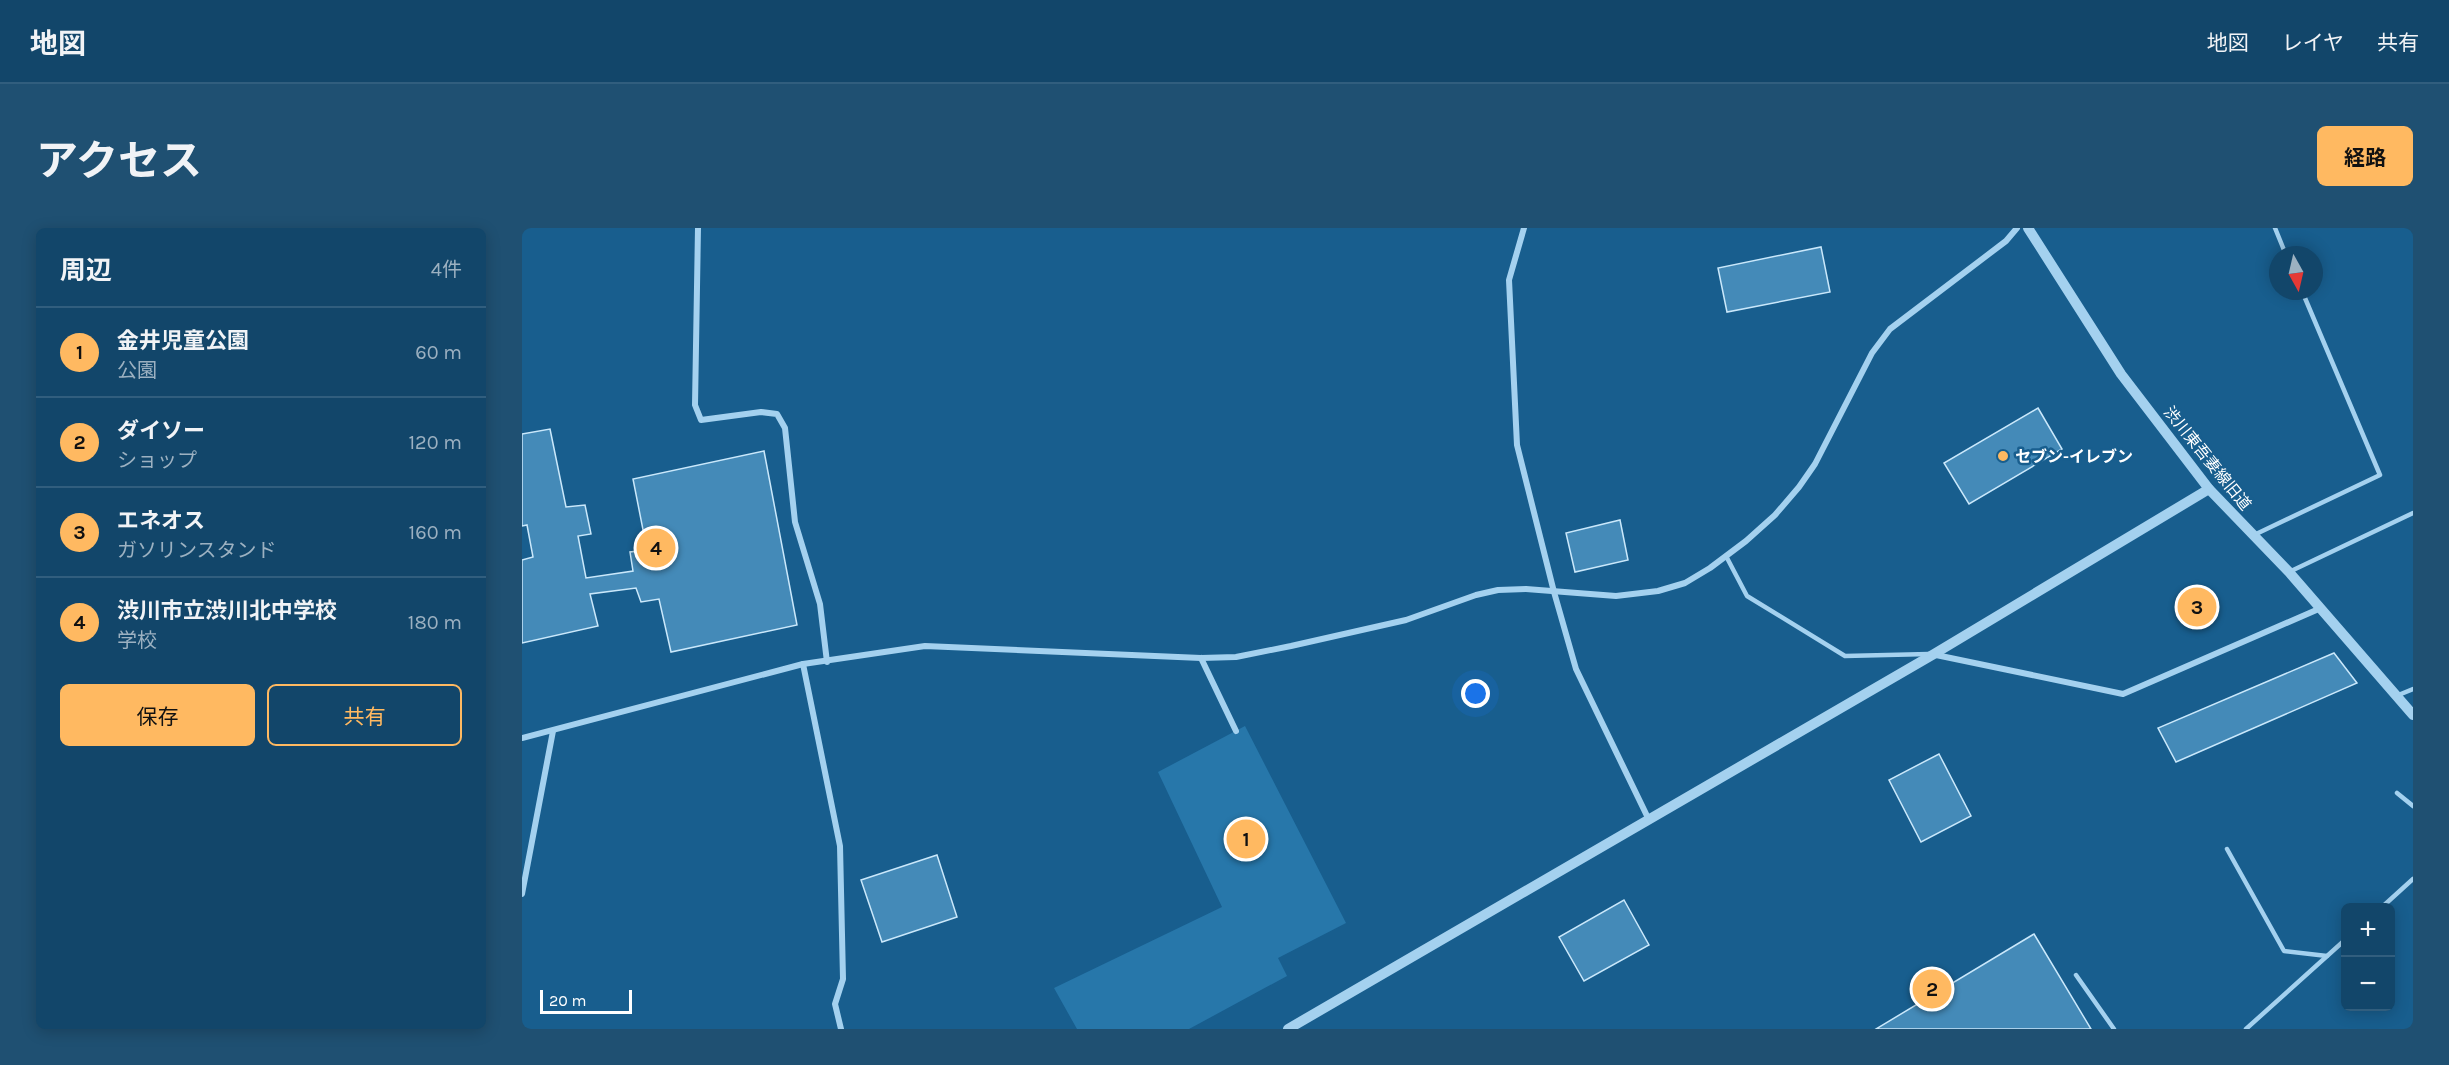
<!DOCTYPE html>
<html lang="ja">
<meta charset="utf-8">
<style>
:root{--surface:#12466a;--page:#1f5072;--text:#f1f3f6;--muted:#9cb1c1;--line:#315e7e;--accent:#ffb961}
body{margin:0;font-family:Karla,"Noto Sans JP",sans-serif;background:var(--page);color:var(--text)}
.controls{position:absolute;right:18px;bottom:18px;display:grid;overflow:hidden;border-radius:9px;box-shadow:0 3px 15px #0003}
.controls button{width:54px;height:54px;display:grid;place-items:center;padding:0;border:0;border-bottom:2px solid var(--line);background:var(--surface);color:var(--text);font:30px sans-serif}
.compass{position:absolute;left:1747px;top:18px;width:54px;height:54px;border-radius:50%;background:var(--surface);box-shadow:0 3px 15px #0003;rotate:172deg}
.scale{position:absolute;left:18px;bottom:15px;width:92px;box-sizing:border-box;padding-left:6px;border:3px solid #fff;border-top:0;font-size:16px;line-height:21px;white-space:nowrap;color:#fff;-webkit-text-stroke:4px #185e8e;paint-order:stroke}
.you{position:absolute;left:954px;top:466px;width:21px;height:21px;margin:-15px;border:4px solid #fff;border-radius:50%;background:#1a73e8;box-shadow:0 0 0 9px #1a73e833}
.badge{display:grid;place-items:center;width:39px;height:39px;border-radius:50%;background:var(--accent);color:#111;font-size:20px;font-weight:700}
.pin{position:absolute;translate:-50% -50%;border:3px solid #fff;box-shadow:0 2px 6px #0006}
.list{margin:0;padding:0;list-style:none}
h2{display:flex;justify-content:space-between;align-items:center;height:78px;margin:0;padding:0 24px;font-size:26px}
h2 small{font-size:20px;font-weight:400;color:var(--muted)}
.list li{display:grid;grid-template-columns:39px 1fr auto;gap:18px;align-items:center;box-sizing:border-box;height:90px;padding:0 24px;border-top:2px solid var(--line)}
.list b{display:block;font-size:22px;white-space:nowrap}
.list p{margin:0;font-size:20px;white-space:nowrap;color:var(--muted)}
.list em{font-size:20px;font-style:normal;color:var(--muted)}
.actions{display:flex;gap:12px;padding:18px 24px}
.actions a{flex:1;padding:14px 0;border:2px solid var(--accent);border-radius:9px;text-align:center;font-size:21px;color:var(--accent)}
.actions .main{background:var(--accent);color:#111}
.map{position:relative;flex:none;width:1891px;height:801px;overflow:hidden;border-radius:9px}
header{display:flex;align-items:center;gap:36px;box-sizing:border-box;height:84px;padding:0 30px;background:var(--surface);border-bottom:2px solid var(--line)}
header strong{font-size:28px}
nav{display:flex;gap:33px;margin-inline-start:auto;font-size:21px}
.intro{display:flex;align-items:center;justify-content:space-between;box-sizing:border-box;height:144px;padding:0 36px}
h1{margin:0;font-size:42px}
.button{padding:15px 27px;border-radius:9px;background:var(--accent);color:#111;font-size:21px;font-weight:700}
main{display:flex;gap:36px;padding:0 36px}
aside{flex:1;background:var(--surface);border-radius:9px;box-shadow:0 3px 15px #0003}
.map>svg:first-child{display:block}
.green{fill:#2777aa}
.building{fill:#448ab8;stroke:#cae8fb;stroke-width:1.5}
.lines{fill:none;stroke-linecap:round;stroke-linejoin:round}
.service{stroke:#a4d1ef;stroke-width:4.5}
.minor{stroke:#a4d1ef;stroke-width:6}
.tertiary{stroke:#a4d1ef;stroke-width:10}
.poi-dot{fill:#ffb961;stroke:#185e8e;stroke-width:2}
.labels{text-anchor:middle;stroke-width:5;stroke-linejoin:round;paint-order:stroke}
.poi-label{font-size:16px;font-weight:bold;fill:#fff;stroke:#185e8e;text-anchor:start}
.street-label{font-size:16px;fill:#fff;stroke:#185e8e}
</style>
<header>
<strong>地図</strong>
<nav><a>地図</a><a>レイヤ</a><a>共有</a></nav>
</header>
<div class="intro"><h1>アクセス</h1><a class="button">経路</a></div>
<main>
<aside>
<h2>周辺<small>4件</small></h2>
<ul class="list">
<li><span class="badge">1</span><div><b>金井児童公園</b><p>公園</p></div><em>60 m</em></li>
<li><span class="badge">2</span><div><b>ダイソー</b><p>ショップ</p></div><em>120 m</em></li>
<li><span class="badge">3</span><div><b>エネオス</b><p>ガソリンスタンド</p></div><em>160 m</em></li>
<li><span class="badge">4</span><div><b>渋川市立渋川北中学校</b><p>学校</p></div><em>180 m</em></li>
</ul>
<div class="actions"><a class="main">保存</a><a>共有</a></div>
</aside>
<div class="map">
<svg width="1891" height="801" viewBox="0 0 1891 801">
<rect width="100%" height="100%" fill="#185e8e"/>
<!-- green -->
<path class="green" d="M723 498 824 695 756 730 765 748 667 801H555L532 760 700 679 636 544Z"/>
<!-- building -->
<g class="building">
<path d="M1299 19 1308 64 1205 84 1196 40Z"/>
<path d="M1516 180 1540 221 1447 276 1422 235Z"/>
<path d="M28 201 44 279 63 277 69 306 56 308 64 350 111 343 108 324 125 322 111 251 242 223 275 397 149 424 137 371 119 374 114 360 68 366 76 398 0 415V332L11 329 5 297 0 298V206Z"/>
<path d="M1098 292 1106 332 1053 344 1044 305Z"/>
<path d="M1812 425 1835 455 1654 534 1636 500Z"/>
<path d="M1417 526 1449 588 1399 614 1367 552Z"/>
<path d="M415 627 435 689 360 714 339 652Z"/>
<path d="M1102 672 1127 717 1062 753 1037 709Z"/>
<path d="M1512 706 1569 801H1354Z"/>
</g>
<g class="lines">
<!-- service -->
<g class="service">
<path d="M1753 0 1764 27"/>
<path d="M1732 307 1858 247 1780 63"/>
<path d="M1204 328 1225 368 1323 428 1407 426"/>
<path d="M1767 344 1891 285"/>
<path d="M1874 468 1891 461"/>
<path d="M1875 565 1891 578"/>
<path d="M1705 621 1762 723 1805 728"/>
<path d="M1859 680 1891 651"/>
<path d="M1554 747 1592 801"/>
<path d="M1724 801 1824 711"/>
</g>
<!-- minor -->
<g class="minor">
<path d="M176 0 173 177 179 192 239 184 255 186 263 200 273 294 298 376 305 434"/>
<path d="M1002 0 987 52 995 217 1032 364 1054 441 1127 592"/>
<path d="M1414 427 1601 466 1799 380"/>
<path d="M679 430 714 503"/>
<path d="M281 436 318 618 321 751 313 776 319 801"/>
<path d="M0 510 281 436 403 418 679 430 714 429 769 418 884 392 954 367 976 362 1004 361 1094 368 1136 363 1163 355 1188 340 1224 313 1253 287 1277 259 1293 236 1350 125 1368 101 1484 13 1495 0"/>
<path d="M0 666 31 503"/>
</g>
<!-- tertiary -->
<g class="tertiary">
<path d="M1506 0 1599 146 1687 261 1767 344 1891 487"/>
<path d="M766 801 1412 426 1687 261"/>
</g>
</g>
<!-- markers -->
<circle class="poi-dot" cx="1481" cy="228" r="6"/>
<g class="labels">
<!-- poi labels -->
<g class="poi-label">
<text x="1493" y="234">セブン-イレブン</text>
</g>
<!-- street labels -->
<g class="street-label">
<text transform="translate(1686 230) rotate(51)" y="6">渋川東吾妻線旧道</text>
</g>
</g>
</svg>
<div class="controls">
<button>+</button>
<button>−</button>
</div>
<svg class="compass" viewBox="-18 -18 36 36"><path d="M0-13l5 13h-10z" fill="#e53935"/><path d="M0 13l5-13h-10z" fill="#9cb1c1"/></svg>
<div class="scale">20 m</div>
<div class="you"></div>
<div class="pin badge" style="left:724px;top:611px">1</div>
<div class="pin badge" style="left:1410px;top:761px">2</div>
<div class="pin badge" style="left:1675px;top:379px">3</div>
<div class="pin badge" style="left:134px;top:320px">4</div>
</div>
</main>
